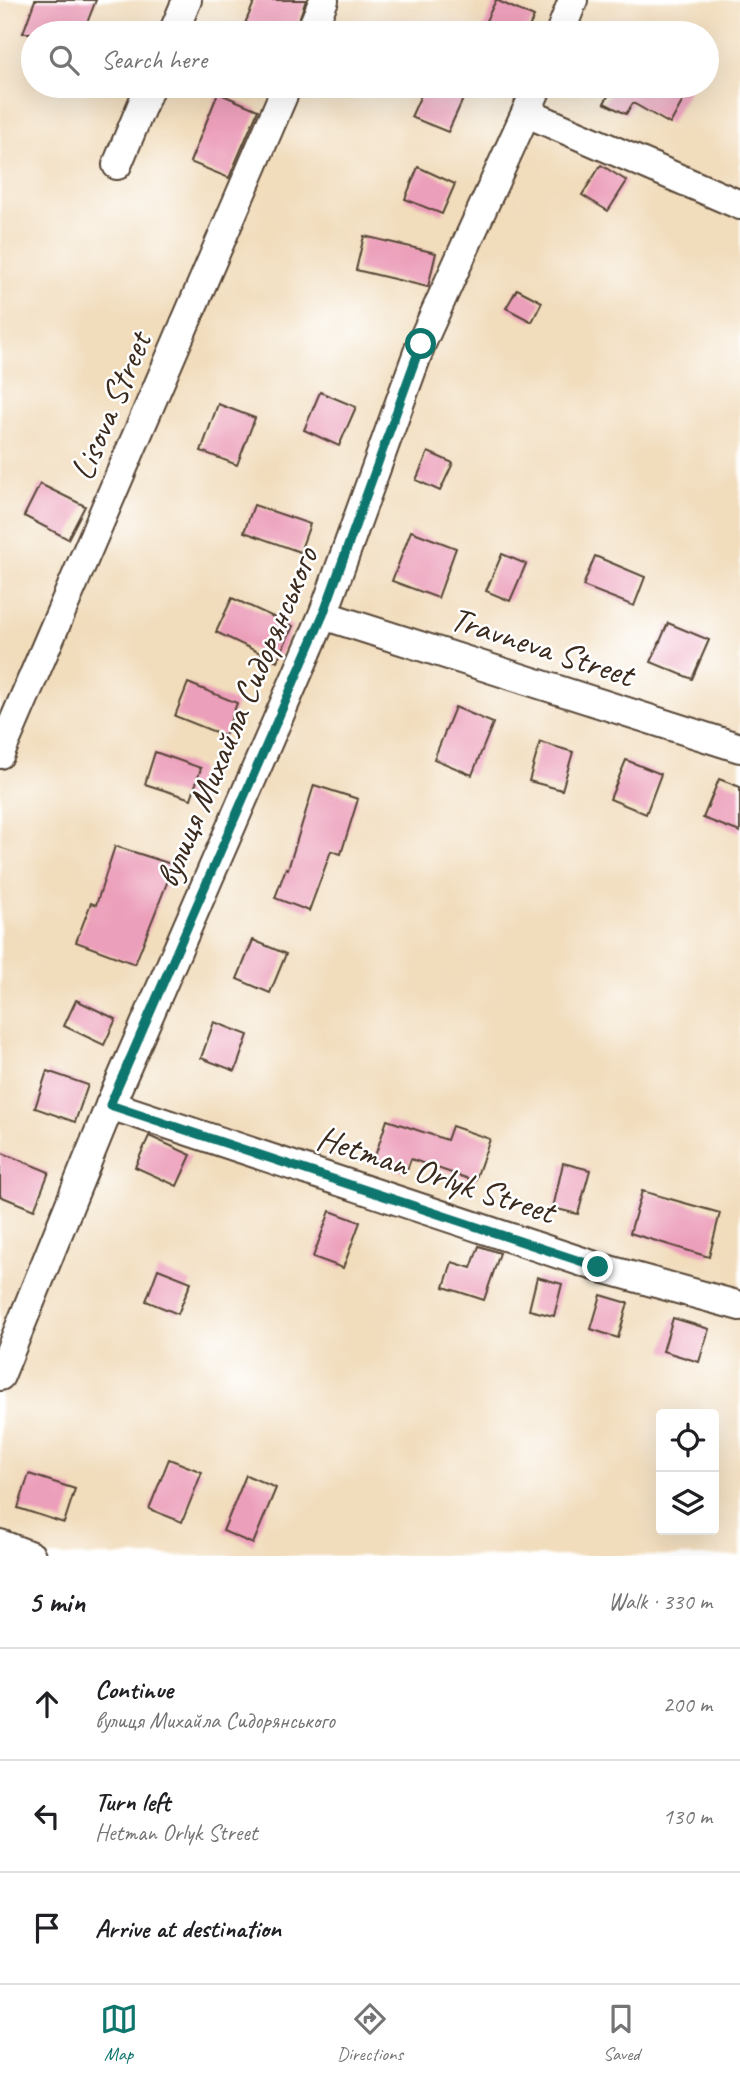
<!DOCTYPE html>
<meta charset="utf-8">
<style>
:root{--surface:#fff;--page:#f6f6f6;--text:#202124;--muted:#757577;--line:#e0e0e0;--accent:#0f766e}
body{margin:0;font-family:Caveat,sans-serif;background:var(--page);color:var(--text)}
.controls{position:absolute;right:21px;bottom:21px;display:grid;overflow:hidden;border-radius:7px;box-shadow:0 7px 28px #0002}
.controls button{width:63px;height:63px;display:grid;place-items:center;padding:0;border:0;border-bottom:2px solid var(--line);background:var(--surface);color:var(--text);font:35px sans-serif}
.stop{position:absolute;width:21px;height:21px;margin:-16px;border:5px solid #0f766e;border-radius:50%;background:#fff}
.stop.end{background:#0f766e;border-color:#fff;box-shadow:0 2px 7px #0008}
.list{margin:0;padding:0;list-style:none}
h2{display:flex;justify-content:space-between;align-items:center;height:91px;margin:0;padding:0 28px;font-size:30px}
h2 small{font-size:23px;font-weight:400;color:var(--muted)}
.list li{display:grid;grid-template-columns:46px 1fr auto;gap:21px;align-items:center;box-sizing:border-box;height:112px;padding:0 28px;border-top:2px solid var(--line)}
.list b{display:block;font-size:26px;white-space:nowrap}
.list p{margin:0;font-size:23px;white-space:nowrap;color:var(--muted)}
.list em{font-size:23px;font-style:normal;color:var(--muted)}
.icon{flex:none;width:38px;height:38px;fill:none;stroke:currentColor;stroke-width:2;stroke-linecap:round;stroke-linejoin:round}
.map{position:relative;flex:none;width:740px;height:1556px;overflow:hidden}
.search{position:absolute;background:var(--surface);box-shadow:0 7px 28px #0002;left:21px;right:21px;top:21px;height:77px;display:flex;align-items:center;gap:18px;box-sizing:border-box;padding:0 24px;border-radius:38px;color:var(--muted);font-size:26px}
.sheet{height:427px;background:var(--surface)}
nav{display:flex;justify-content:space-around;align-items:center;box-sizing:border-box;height:98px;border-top:2px solid var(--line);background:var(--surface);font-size:19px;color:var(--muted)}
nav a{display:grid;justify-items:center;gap:4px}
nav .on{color:var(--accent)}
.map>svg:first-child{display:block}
.building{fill:#ec9fba}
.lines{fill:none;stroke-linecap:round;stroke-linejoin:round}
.minor-casing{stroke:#564536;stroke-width:32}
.minor{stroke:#fff;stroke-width:28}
.route{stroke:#0f766e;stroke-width:9}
.labels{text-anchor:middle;stroke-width:5;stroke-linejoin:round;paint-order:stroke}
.street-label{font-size:35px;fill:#3b2a1e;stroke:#fff}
</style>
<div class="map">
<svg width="740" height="1556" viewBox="0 0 740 1556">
<rect width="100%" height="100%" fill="#fff"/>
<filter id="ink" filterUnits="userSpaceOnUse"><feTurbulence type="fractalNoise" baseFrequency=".0143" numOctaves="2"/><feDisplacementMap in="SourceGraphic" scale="14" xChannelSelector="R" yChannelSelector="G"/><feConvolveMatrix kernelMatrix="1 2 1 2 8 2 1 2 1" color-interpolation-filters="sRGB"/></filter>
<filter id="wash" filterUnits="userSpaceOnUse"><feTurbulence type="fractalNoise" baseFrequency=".00686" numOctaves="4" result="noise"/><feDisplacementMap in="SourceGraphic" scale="28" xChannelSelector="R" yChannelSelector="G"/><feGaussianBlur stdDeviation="1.57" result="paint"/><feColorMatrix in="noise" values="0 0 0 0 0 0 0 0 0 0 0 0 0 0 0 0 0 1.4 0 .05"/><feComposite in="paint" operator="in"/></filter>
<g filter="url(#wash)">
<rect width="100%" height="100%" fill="#f1dcbb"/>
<g id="blocks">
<!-- building -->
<g class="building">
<path d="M35 0H96L83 33H23Z"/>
<path d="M255 0H306L294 33H241Z"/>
<path d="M496 0 534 17 526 33H480Z"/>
<path d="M425 86H469L448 132 411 117Z"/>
<path d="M603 86H691L670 124 633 103 626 114 604 103 611 91Z"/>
<path d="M218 93 258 110 229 178 190 162Z"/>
<path d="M601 165 627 181 608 211 582 195Z"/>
<path d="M418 167 455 184 442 214 405 199Z"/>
<path d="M364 236 436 253 428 287 356 270Z"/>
<path d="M517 289 542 302 532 322 506 308Z"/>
<path d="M320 392 356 407 339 446 304 430Z"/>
<path d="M218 404 255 418 237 465 201 451Z"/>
<path d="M428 452 453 463 440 491 416 480Z"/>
<path d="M40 484 85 506 68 539 24 516Z"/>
<path d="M254 505 310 524 300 552 244 532Z"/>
<path d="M411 531 456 548 438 598 392 581Z"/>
<path d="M502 554 526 564 510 601 486 591Z"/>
<path d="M595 556 645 577 634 606 583 586Z"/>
<path d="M232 598 293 626 277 661 216 632Z"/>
<path d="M668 623 709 640 692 679 651 662Z"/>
<path d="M188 683 237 703 225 736 175 716Z"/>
<path d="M455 707 493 723 472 775 434 759Z"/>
<path d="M540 742 573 752 562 790 529 781Z"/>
<path d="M155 752 201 768 191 799 145 784Z"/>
<path d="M626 760 661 774 646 814 610 799Z"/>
<path d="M719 779 740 787V832L703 818Z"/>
<path d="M314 785 358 799 341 854 331 851 309 911 275 898 286 868 288 869Z"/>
<path d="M115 846 174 865 135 964 76 942 91 903 96 905Z"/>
<path d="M253 940 286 954 270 993 237 979Z"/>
<path d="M76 1000 116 1019 104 1045 64 1026Z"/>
<path d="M214 1022 248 1035 235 1071 201 1058Z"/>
<path d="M47 1071 88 1085 75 1122 35 1108Z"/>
<path d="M387 1120 447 1140 452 1126 490 1139 475 1181 411 1159 406 1173 373 1162Z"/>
<path d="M149 1136 191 1155 177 1186 135 1167Z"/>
<path d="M0 1152 49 1172 34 1210 0 1196Z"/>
<path d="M563 1163 590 1170 578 1214 553 1208Z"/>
<path d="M642 1191 720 1213 709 1257 630 1233Z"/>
<path d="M330 1211 360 1222 343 1268 313 1257Z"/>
<path d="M479 1246 500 1253 484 1300 444 1287 452 1262 471 1268Z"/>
<path d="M158 1269 191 1282 178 1314 146 1301Z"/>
<path d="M537 1277 562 1284 554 1316 529 1310Z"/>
<path d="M601 1295 628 1303 618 1338 591 1329Z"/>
<path d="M673 1318 709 1329 699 1362 663 1351Z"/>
<path d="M169 1459 202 1472 182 1522 149 1509Z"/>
<path d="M29 1474 75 1489 64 1523 18 1508Z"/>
<path d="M246 1475 276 1488 253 1544 223 1531Z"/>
</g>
</g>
</g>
<g filter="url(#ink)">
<use href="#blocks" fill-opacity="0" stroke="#564536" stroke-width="2"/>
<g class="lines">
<defs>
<g id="minor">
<path d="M173 33 187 0"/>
<path d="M310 33 324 0"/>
<path d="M560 33 573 0"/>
<path d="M527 113 740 205"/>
<path d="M117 165 150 86"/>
<path d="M323 615 740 748"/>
<path d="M0 754 287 86"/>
<path d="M110 1105 598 1267 740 1306"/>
<path d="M0 1376 110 1105 323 615 421 344 538 86"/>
<path d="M0 1544 31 1556"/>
</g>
</defs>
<!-- minor casing -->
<use href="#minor" class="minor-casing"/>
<!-- minor -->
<use href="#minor" class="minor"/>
</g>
</g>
<g class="lines" filter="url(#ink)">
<!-- route -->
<path class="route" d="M421 344 323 615 110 1105 598 1267"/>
</g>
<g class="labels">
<!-- street labels -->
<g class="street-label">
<text transform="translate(110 406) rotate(-67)" y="12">Lisova Street</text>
<text transform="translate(542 646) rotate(18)" y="12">Travneva Street</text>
<text transform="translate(236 717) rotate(-67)" y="12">вулиця Михайла Сидорянського</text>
<text transform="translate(436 1174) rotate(18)" y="12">Hetman Orlyk Street</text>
</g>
</g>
</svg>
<div class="controls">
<button><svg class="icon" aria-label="locate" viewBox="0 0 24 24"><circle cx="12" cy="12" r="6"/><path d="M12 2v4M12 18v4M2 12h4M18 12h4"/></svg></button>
<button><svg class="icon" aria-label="layers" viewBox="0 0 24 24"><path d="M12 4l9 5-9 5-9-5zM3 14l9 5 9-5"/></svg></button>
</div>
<div class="stop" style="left:421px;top:344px"></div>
<div class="stop end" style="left:598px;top:1267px"></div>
<div class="search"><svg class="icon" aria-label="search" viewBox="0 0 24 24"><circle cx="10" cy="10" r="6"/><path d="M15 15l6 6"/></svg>Search here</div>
</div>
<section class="sheet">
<h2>5 min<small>Walk · 330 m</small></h2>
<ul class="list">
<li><svg class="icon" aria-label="ahead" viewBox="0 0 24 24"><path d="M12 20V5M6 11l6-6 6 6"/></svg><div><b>Continue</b><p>вулиця Михайла Сидорянського</p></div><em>200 m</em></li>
<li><svg class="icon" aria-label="left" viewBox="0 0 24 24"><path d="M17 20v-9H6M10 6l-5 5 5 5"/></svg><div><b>Turn left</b><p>Hetman Orlyk Street</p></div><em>130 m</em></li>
<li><svg class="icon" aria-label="arrive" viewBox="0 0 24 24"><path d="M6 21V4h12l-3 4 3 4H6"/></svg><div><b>Arrive at destination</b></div></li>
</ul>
</section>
<nav>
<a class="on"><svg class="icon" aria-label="map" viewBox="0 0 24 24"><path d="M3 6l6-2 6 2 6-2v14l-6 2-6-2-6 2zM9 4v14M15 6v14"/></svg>Map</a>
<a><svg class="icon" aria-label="directions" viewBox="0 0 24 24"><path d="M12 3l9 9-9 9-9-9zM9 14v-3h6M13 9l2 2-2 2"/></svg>Directions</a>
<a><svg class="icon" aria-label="saved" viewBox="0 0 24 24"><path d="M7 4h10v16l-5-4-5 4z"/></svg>Saved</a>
</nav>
